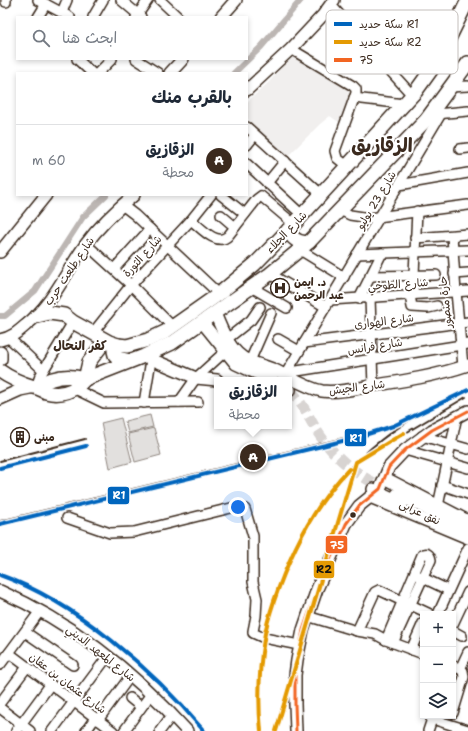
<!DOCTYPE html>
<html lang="ar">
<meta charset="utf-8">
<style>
:root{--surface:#fff;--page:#f2f2f3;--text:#1f2937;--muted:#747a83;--line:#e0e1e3;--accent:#3b2a1e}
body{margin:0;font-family:"Shantell Sans","Playpen Sans Arabic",sans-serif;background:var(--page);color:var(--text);direction:rtl}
.controls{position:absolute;right:12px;bottom:12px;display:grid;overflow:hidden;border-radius:0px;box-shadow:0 2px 6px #0003}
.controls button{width:36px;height:36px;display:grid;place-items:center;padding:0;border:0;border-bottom:1px solid var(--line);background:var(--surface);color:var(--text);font:20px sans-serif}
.you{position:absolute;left:238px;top:507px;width:14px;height:14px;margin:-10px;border:3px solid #fff;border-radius:50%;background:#1a73e8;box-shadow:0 0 0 6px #1a73e833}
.badge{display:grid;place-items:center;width:26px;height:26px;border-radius:50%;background:var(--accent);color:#fff;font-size:13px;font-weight:700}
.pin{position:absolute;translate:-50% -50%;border:2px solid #fff;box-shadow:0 1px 4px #0006}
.popup{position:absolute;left:214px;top:377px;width:78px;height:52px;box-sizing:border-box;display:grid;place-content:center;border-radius:0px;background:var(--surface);filter:drop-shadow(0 1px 3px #0005);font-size:13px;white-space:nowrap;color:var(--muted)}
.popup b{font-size:15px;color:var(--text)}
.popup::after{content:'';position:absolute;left:50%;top:100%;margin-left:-8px;border:8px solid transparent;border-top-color:var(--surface)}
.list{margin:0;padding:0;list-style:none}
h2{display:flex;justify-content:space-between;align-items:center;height:52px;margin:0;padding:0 16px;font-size:17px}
h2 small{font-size:13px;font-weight:400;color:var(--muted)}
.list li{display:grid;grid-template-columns:26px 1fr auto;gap:12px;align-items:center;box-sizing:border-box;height:72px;padding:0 16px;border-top:1px solid var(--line)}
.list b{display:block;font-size:15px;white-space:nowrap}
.list p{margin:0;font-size:13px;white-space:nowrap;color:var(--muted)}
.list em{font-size:13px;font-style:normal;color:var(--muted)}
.icon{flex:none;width:22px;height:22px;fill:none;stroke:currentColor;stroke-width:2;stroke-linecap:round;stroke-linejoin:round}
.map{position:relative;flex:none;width:468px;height:731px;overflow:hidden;direction:ltr}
.search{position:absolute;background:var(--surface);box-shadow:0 2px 6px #0003;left:16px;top:16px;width:232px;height:44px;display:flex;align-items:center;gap:10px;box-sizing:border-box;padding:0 14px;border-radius:0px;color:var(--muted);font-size:15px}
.panel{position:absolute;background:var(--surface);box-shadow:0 2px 6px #0003;left:16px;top:72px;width:232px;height:124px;border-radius:0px;direction:rtl}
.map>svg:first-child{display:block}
.built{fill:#f1efee}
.green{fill:#e2e0de;stroke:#8e857e}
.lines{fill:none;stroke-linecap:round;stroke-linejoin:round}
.canal{stroke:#bcb6b3;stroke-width:6}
.major-tunnel{stroke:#d8d4d2;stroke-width:11;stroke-dasharray:11 5.5;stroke-linecap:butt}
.minor-casing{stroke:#3b2a1e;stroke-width:12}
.major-casing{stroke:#3b2a1e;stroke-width:14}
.highway-casing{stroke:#3b2a1e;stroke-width:16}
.minor{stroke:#fff;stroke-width:9}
.major{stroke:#fff;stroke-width:11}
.highway{stroke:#fff;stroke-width:13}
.rail{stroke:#3b2a1e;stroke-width:2}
.bus-1-casing{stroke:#fff;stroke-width:6}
.bus-1{stroke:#f26522;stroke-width:3}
.rail-1-casing{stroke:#fff;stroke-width:7}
.rail-2-casing{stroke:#fff;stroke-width:7}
.rail-1{stroke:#0065bd;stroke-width:4}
.rail-2{stroke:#e49a03;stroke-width:4}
.bus-dot{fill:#3b2a1e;stroke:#fff;stroke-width:1.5}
.labels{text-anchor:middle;stroke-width:4;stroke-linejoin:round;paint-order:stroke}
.street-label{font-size:11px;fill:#3b2a1e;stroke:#fff}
.poi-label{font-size:11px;font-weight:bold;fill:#3b2a1e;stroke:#fff;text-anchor:start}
.quarter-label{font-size:13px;font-weight:bold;fill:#3b2a1e;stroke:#fff}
.town-label{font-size:19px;font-weight:bold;fill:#3b2a1e;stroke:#fff}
.key{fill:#fff;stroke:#c4bfbc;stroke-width:1}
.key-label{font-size:11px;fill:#3b2a1e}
.line-badge{stroke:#fff;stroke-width:1.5}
.badge-label{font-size:11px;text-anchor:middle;font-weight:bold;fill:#fff}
.pale-badge-label{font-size:11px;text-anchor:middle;font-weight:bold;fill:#111}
</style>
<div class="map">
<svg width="468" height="731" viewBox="0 0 468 731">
<rect width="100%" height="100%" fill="#fff"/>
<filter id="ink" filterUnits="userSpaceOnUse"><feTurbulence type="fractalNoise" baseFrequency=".025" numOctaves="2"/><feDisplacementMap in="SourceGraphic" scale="8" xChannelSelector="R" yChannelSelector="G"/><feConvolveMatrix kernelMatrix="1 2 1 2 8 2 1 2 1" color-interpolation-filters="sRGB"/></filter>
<g filter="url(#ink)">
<!-- built -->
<path class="built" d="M293 55 354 89 340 123 330 116 320 124 287 157 247 118V102L269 82Z"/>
<!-- green -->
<g class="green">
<path d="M150 415 153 427 128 433 125 421Z"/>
<path d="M121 418 132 462 110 468 101 423Z"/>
<path d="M154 428 161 455 135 462 128 434Z"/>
</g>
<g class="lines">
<!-- canal -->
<g class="canal">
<path d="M234 73 261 47 301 0"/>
<path d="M0 316H5L35 291 83 217 106 195"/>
</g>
<!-- major-tunnel -->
<path class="major-tunnel" d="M290 390C302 402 308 416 317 431 332 454 351 471 376 484"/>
<defs>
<g id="minor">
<path d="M38 0 70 17"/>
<path d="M121 0 141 17"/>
<path d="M160 0 178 17"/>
<path d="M6 2V0"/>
<path d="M331 5 412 95"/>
<path d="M62 12 67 0"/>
<path d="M38 17 46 4"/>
<path d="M93 17 103 0"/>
<path d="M136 17 148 0"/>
<path d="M291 49 353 86 356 89V93L335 151 337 158 347 166"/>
<path d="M77 59 92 73"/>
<path d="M136 59 158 73"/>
<path d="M361 63 371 49"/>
<path d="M98 73 112 59"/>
<path d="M450 87 468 86"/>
<path d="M354 98 404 104"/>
<path d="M436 114 468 111"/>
<path d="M247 127 322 195"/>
<path d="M247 145 255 135"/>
<path d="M460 149 468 148"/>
<path d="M247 164 302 215"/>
<path d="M267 183 285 161"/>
<path d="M399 185 468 173"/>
<path d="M221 195 245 214"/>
<path d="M122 205 135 215 219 294"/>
<path d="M340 210 350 215 370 218 468 205"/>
<path d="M221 215 235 227"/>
<path d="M191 220C200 227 217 247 228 236L257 199 261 196 294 224"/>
<path d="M452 236 456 292 463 366"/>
<path d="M415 238 468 234"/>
<path d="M86 244 131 285 173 327"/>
<path d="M300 250 344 277"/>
<path d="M357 254 468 250"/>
<path d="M114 269 150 229"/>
<path d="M270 274 326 307"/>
<path d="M454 274 468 273"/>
<path d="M370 276 436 275"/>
<path d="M251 287 287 308"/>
<path d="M410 295 412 307 428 308 437 306"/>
<path d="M413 295 417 211"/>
<path d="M370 298 373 386"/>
<path d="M359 299 382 253"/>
<path d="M330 300 468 291"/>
<path d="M92 334 131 285 191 220 211 195"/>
<path d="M9 338 43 370"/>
<path d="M227 339 251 320 260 307"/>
<path d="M278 339 299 351"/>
<path d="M304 343 468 322"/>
<path d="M250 361 271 313"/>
<path d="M285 375 441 114"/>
<path d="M287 376 297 371 468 344"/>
<path d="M36 387 40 376 73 322"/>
<path d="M75 389 104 403 198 402"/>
<path d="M179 402 196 378 230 347"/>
<path d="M144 403 151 360"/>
<path d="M422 436 468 449"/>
<path d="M405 450 468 468"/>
<path d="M442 485 468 494"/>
<path d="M438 506 457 416"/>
<path d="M67 518 110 533 134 532 235 507 238 506 245 509 253 536V582L257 599 256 616 253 631V633L264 638 299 645"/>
<path d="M417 575 444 588"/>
<path d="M438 614 468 548"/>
<path d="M307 616 357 631 375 634 386 640 423 654"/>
<path d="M453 624 468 592"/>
<path d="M357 631 375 592 379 590 430 614"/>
<path d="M453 631 462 636"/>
<path d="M25 632 73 665"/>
<path d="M386 640 422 555C427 552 430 554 431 560L393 643"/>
<path d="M411 650 423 623"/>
<path d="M9 653 113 731"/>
<path d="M0 665 40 611"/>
<path d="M453 665 463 671 464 677 453 713"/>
<path d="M460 669 468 652"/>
<path d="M130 698 141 707"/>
<path d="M0 703 27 667"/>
<path d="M0 708 30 731"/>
<path d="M432 719 468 730"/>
<path d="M98 720 131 675"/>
<path d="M16 731 50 685"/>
<path d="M52 731 108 656"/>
<path d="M86 731 95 718"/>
<path d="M124 731 151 694"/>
<path d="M160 731 172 715"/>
<path d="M428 731 433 716"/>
</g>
<g id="major">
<path d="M221 17 236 0"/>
<path d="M170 73 183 59"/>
<path d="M247 90 291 49 323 15 334 0"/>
<path d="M0 252 46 195"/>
<path d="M215 313C222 331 230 352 249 361 258 364 267 367 275 370 290 377 306 388 322 391 338 393 355 389 370 386 403 381 436 376 468 365"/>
<path d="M202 322 236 364 251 371 273 380"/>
<path d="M0 340C11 338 18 332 26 325 54 303 66 271 86 244 100 225 116 210 134 195"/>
<path d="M144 356 196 378 217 380"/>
<path d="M289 390H290"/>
<path d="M0 399 20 390 35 387"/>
<path d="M385 478 468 521"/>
<path d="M373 489 403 503"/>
<path d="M397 494 468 530"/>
<path d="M370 497 468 538"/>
<path d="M0 591C73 623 134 672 187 731"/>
<path d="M296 731 295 704V675L297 660 303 630 317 589 346 524 359 506 380 489 389 467 405 450 432 430 468 411"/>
</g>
<g id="highway">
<path d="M288 230C292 239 299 244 309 242"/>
<path d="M37 316 50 313 64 315 73 322 109 342 118 345 127 346 148 340 165 332 219 294 255 264 294 224 416 91 439 59 468 0"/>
<path d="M118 345 114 351 115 355 118 358 130 361"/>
<path d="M0 353V359"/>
<path d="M0 371C11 379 21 383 34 387 38 388 42 390 46 392 61 396 75 391 85 379"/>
<path d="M85 379 144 356 172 343 270 274 309 242 426 120 468 63"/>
<path d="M85 379 89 362 102 345 104 340"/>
<path d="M36 387C51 377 68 374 85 379"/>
</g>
</defs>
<!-- minor casing -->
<use href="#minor" class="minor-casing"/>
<!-- major casing -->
<use href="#major" class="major-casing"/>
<!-- highway casing -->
<use href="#highway" class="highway-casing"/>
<!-- minor -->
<use href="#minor" class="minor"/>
<!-- major -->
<use href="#major" class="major"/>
<!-- highway -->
<use href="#highway" class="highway"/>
<!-- rail -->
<g class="rail">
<path d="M372 453 466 397"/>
<path d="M0 461 85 439"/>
<path d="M0 468 86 446"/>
<path d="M0 521 393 426"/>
<path d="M261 731C259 703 258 665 264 637 279 563 321 487 381 440 406 420 439 404 468 390"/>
<path d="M276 731 355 464"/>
</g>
<defs>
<path id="bus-1" d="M296 731 295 704V675L297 660 303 630 317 589 346 524 359 506 380 489 389 467 405 450 432 430 468 411"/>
</defs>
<!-- bus-1 casing -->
<use href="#bus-1" class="bus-1-casing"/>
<!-- bus-1 -->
<use href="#bus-1" class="bus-1"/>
<defs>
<g id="rail-1">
<path d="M0 468 86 446"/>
<path d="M0 524 355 438 393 426 468 390"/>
<path d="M0 575C76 602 153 670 204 731"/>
</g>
<g id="rail-2">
<path d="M261 731C258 701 259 669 264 639 266 626 270 613 274 601 290 554 314 505 349 469"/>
<path d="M276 731 356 462 404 433"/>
</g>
</defs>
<!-- rail-1 casing -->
<use href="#rail-1" class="rail-1-casing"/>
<!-- rail-2 casing -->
<use href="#rail-2" class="rail-2-casing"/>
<!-- rail-1 -->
<use href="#rail-1" class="rail-1"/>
<!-- rail-2 -->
<use href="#rail-2" class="rail-2"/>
</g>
</g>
<!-- icons -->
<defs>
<symbol id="hospital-ring" viewBox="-11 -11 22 22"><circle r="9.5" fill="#fff" stroke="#3b2a1e" stroke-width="1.5"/><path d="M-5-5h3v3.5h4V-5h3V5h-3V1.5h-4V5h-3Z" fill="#3b2a1e"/></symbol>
<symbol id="building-ring" viewBox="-11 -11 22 22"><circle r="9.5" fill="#fff" stroke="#3b2a1e" stroke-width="1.5"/><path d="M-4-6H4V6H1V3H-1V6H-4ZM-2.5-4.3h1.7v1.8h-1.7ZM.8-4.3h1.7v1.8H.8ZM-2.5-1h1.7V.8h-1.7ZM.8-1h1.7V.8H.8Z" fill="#3b2a1e"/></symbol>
</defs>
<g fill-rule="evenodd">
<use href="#hospital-ring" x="269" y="277" width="22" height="22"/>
<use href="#building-ring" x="9" y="426" width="22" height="22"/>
</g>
<!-- markers -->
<circle class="bus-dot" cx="353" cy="515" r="3.5"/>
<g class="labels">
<!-- street labels -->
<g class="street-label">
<text transform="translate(376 200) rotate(-59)" y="4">شارع 23 يوليو</text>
<text transform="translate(286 232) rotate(-46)" y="4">شارع الجلاء</text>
<text transform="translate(142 256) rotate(-48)" y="4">شارع الثورة</text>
<text transform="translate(69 271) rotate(-56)" y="4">شارع طلعت حرب</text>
<text transform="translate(398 284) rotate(-4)" y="4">شارع الطوخي</text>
<text transform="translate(445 302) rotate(-96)" y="4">حارة منصور</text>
<text transform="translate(384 321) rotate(-7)" y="4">شارع الهوارى</text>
<text transform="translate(375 346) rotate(-9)" y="4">شارع فرانس</text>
<text transform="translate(357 387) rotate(-7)" y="4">شارع الجيش</text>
<text transform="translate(420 512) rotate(26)" y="4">نفق عرابى</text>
<text transform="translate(101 653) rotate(38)" y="4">شارع المعهد الديني</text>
<text transform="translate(68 683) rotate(37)" y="4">شارع عثمان بن عفان</text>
</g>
<!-- poi labels -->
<g class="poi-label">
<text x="294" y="286">د. ايمن<tspan x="294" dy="13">عبد الرحمن</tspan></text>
<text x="34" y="441">مبنى</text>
</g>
<!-- quarter labels -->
<g class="quarter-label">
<text x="80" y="350">كفر النحال</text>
</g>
<!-- town labels -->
<g class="town-label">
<text x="382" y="152">الزقازيق</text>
</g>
</g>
<!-- legend -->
<rect x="326" y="10" width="132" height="64" rx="6" class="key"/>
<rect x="334" y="22" width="18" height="4" fill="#0065bd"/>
<rect x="334" y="40" width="18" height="4" fill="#e49a03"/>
<rect x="334" y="58" width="18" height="4" fill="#f26522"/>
<g class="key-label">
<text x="359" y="28">سكة حديد R1</text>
<text x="359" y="46">سكة حديد R2</text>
<text x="359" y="64">75</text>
</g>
<g class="line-badge">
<rect x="344" y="428" width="23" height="19" rx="4" fill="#0065bd"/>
<rect x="107" y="486" width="23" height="19" rx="4" fill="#0065bd"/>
<rect x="325" y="535" width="23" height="19" rx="4" fill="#f26522"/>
<rect x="313" y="560" width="22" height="19" rx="4" fill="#e49a03"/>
</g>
<g class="badge-label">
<text x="356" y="442">R1</text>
<text x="119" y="499">R1</text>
<text x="337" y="549">75</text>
</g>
<g class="pale-badge-label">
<text x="324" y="573">R2</text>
</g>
</svg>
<div class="controls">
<button>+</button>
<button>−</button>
<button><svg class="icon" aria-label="layers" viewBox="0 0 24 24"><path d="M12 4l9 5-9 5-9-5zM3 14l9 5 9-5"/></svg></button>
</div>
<div class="you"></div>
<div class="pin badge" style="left:253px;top:457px">A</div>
<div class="popup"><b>الزقازيق</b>محطة</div>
<div class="search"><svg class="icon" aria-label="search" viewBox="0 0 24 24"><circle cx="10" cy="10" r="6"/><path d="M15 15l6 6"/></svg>ابحث هنا</div>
<section class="panel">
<h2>بالقرب منك<small></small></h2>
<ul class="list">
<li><span class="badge">A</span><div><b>الزقازيق</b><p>محطة</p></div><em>60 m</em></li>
</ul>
</section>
</div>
